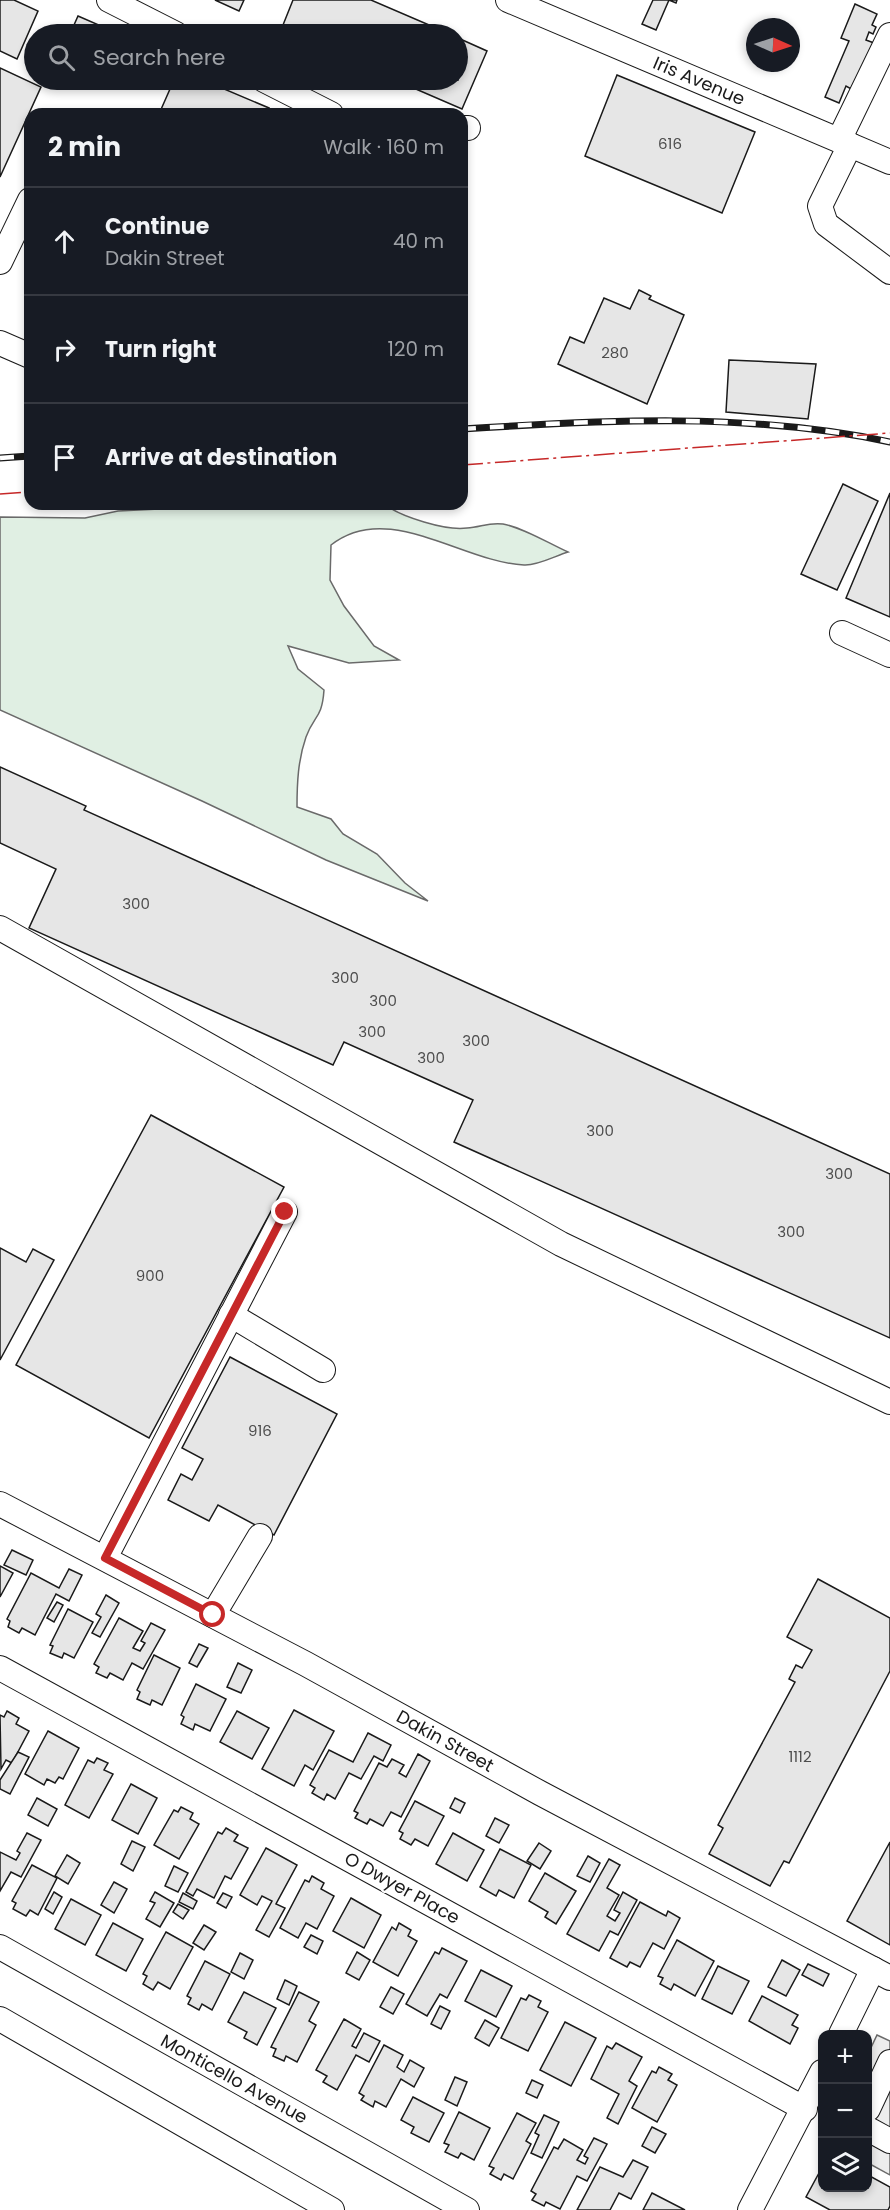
<!DOCTYPE html>
<meta charset="utf-8">
<style>
:root{--surface:#171b24;--page:#242831;--text:#f1f3f6;--muted:#9ea1a6;--line:#363941}
body{margin:0;font-family:Poppins,sans-serif;background:var(--page);color:var(--text)}
.controls{position:absolute;right:18px;bottom:18px;display:grid;overflow:hidden;border-radius:12px;box-shadow:0 3px 9px #0003}
.controls button{width:54px;height:54px;display:grid;place-items:center;padding:0;border:0;border-bottom:2px solid var(--line);background:var(--surface);color:var(--text);font:30px sans-serif}
.compass{position:absolute;left:746px;top:18px;width:54px;height:54px;border-radius:50%;background:var(--surface);box-shadow:0 3px 9px #0003;rotate:93deg}
.stop{position:absolute;width:18px;height:18px;margin:-14px;border:4px solid #c62828;border-radius:50%;background:#fff}
.stop.end{background:#c62828;border-color:#fff;box-shadow:0 2px 6px #0008}
.list{margin:0;padding:0;list-style:none}
h2{display:flex;justify-content:space-between;align-items:center;height:78px;margin:0;padding:0 24px;font-size:26px}
h2 small{font-size:20px;font-weight:400;color:var(--muted)}
.list li{display:grid;grid-template-columns:39px 1fr auto;gap:18px;align-items:center;box-sizing:border-box;height:108px;padding:0 24px;border-top:2px solid var(--line)}
.list b{display:block;font-size:22px;white-space:nowrap}
.list p{margin:0;font-size:20px;white-space:nowrap;color:var(--muted)}
.list em{font-size:20px;font-style:normal;color:var(--muted)}
.icon{flex:none;width:33px;height:33px;fill:none;stroke:currentColor;stroke-width:2;stroke-linecap:round;stroke-linejoin:round}
.map{position:relative;flex:none;width:890px;height:2210px;overflow:hidden}
.search{position:absolute;background:var(--surface);box-shadow:0 3px 9px #0003;left:24px;top:24px;width:444px;height:66px;display:flex;align-items:center;gap:15px;box-sizing:border-box;padding:0 21px;border-radius:33px;color:var(--muted);font-size:22px}
.panel{position:absolute;background:var(--surface);box-shadow:0 3px 9px #0003;left:24px;top:108px;width:444px;height:402px;border-radius:18px}
.map>svg:first-child{display:block}
.green{fill:#e0efe3;stroke:#6a6a6a;stroke-width:1.5}
.parking{fill:#ededed;stroke:#6a6a6a;stroke-width:1.5}
.building{fill:#e6e6e6;stroke:#1a1a1a;stroke-width:1.5}
.lines{fill:none;stroke-linecap:round;stroke-linejoin:round}
.minor-casing{stroke:#1a1a1a;stroke-width:26}
.minor{stroke:#fff;stroke-width:24}
.rail-casing{stroke:#1a1a1a;stroke-width:7}
.rail{stroke:#fff;stroke-width:4.5;stroke-dasharray:14;stroke-linecap:butt}
.power{stroke:#c62828;stroke-width:1.5;stroke-dasharray:21 4.5 3 4.5;stroke-linecap:butt}
.route{stroke:#c62828;stroke-width:8}
.labels{text-anchor:middle;stroke-width:4.5;stroke-linejoin:round;paint-order:stroke}
.number-label{font-size:15px;fill:#4d4d4d}
.street-label{font-size:18px;fill:#1a1a1a;stroke:#fff}
</style>
<div class="map">
<svg width="890" height="2210" viewBox="0 0 890 2210">
<rect width="100%" height="100%" fill="#fff"/>
<!-- green -->
<path class="green" d="M263 504H384C401 517 446 531 467 528 481 527 489 522 503 524 524 528 548 543 568 552 555 556 537 566 524 565 462 562 388 500 331 545L330 580 344 606 374 646 399 660 349 663 288 646 298 669 324 690C322 719 314 715 306 737 298 760 297 783 297 807L331 819 343 834 377 854 405 883 428 901 326 860 202 801 0 710V517L85 518 118 511Z"/>
<!-- parking -->
<path class="parking" d="M877 2035 890 2041V2175L868 2163V2054Z"/>
<!-- building -->
<g class="building">
<path d="M0 0H14L38 11 17 59 0 51Z"/>
<path d="M215 0H244L239 11Z"/>
<path d="M293 0H371L450 34H292L281 30Z"/>
<path d="M653 0H677L676 3 669 0 656 30 642 24Z"/>
<path d="M855 4 877 14 872 25 876 27 873 34 869 32 866 40 874 43 853 90 846 86 839 103 825 97 849 41 841 38Z"/>
<path d="M78 16 108 29 105 34H70Z"/>
<path d="M458 38 487 51 462 109 395 80H458Z"/>
<path d="M0 68 41 87 0 177Z"/>
<path d="M617 75 755 132 722 213 585 156Z"/>
<path d="M174 80H203L269 108 266 114H159Z"/>
<path d="M639 290 651 296 649 299 684 315 647 404 558 364 570 337 584 343 604 298 630 309Z"/>
<path d="M729 360 816 364 808 419 726 412Z"/>
<path d="M843 484 878 501 837 590 801 574Z"/>
<path d="M890 493V617L846 598Z"/>
<path d="M0 767 86 806 84 810 890 1174V1338L454 1142 473 1100 344 1042 333 1065 29 928 56 869 0 843Z"/>
<path d="M151 1115 284 1187 149 1438 16 1365Z"/>
<path d="M0 1248 26 1262 33 1249 54 1260 0 1360Z"/>
<path d="M230 1357 337 1414 274 1535 218 1505 209 1521 168 1500 181 1474 192 1480 203 1459 182 1448Z"/>
<path d="M12 1550 33 1560 26 1575 4 1565Z"/>
<path d="M0 1566 13 1573 0 1597Z"/>
<path d="M69 1569 82 1575 69 1601 56 1594 35 1635 22 1628 19 1633 8 1627 10 1621 7 1619 31 1573 59 1588Z"/>
<path d="M818 1579 890 1618V1671L789 1863 784 1861 770 1886 709 1854 723 1828 718 1825 795 1682 789 1679 796 1665 802 1668 812 1650 787 1637Z"/>
<path d="M106 1595 119 1603 100 1637 92 1633 101 1617 96 1614Z"/>
<path d="M57 1602 63 1605 54 1622 47 1618Z"/>
<path d="M68 1609 93 1622 74 1658 64 1653 62 1658 50 1653 53 1646 50 1645Z"/>
<path d="M119 1618 143 1631 133 1648 140 1651 145 1643 141 1641 151 1623 165 1630 143 1669 132 1663 123 1680 110 1673 107 1678 96 1673 99 1667 94 1664Z"/>
<path d="M199 1644 208 1648 197 1667 189 1663Z"/>
<path d="M154 1655 180 1668 162 1705 152 1700 150 1705 137 1699 140 1692 137 1690Z"/>
<path d="M238 1663 252 1670 241 1693 227 1687Z"/>
<path d="M196 1684 226 1699 210 1731 195 1724 193 1730 181 1724 184 1717 181 1715Z"/>
<path d="M294 1710 334 1731 313 1770 305 1765 294 1786 262 1769Z"/>
<path d="M7 1711 19 1718 16 1724 29 1731 12 1763 6 1760 1 1769 0 1715 4 1717Z"/>
<path d="M237 1711 269 1728 252 1759 220 1742Z"/>
<path d="M48 1731 79 1748 63 1779 59 1777 55 1783 47 1779 44 1785 25 1774Z"/>
<path d="M368 1733 391 1745 383 1761 374 1756 361 1779 349 1773 335 1799 327 1794 324 1800 312 1793 315 1788 310 1785 329 1750 353 1762Z"/>
<path d="M18 1752 29 1757 10 1794 0 1789V1780Z"/>
<path d="M418 1754 430 1761 401 1817 391 1812 383 1826 370 1819 367 1824 355 1818 358 1813 354 1811 379 1763 387 1767 392 1759 404 1765 399 1773 406 1777Z"/>
<path d="M97 1758 108 1763 104 1770 113 1774 89 1818 65 1805 88 1760 94 1763Z"/>
<path d="M131 1784 157 1798 138 1834 112 1820Z"/>
<path d="M37 1798 57 1809 48 1826 28 1815Z"/>
<path d="M455 1798 465 1803 460 1813 450 1808Z"/>
<path d="M415 1801 444 1816 428 1846 415 1839 411 1845 400 1839 403 1833 399 1831Z"/>
<path d="M181 1807 193 1813 190 1819 199 1824 179 1859 154 1845 174 1810 178 1812Z"/>
<path d="M495 1818 509 1825 499 1843 486 1836Z"/>
<path d="M226 1828 238 1835 234 1841 248 1848 231 1879 225 1876 214 1898 197 1889 193 1896 186 1892 218 1832 222 1834Z"/>
<path d="M27 1833 41 1840 21 1877 11 1872 0 1891V1852L16 1860 20 1853 17 1851Z"/>
<path d="M453 1833 484 1850 467 1881 436 1864Z"/>
<path d="M132 1841 145 1847 133 1871 121 1864Z"/>
<path d="M890 1842V1945L847 1921Z"/>
<path d="M539 1843 551 1851 540 1869 527 1861Z"/>
<path d="M266 1848 297 1865 276 1904 285 1908 269 1937 256 1930 272 1901 262 1896 257 1905 240 1895Z"/>
<path d="M500 1849 531 1865 514 1898 499 1890 496 1896 480 1887Z"/>
<path d="M67 1855 80 1863 68 1884 55 1876Z"/>
<path d="M588 1856 600 1863 590 1882 577 1876Z"/>
<path d="M609 1859 620 1865 607 1888 619 1895 607 1916 615 1921 620 1913 614 1910 623 1892 637 1900 618 1935 610 1931 599 1951 567 1934Z"/>
<path d="M32 1865 57 1878 38 1915 30 1910 26 1916 13 1909 16 1903 12 1901Z"/>
<path d="M174 1866 188 1873 178 1892 165 1886Z"/>
<path d="M545 1873 576 1891 556 1924 545 1917 548 1912 529 1901Z"/>
<path d="M312 1876 324 1883 321 1889 334 1896 317 1929 306 1923 298 1938 280 1928 305 1880 309 1882Z"/>
<path d="M114 1882 127 1889 114 1913 101 1905Z"/>
<path d="M54 1892 62 1897 53 1914 45 1909Z"/>
<path d="M155 1892 174 1903 160 1927 146 1919 155 1903 150 1901Z"/>
<path d="M183 1893 197 1901 193 1909 179 1902Z"/>
<path d="M223 1893 232 1897 226 1908 217 1903Z"/>
<path d="M351 1898 381 1915 364 1948 333 1931Z"/>
<path d="M71 1899 101 1915 85 1945 55 1929Z"/>
<path d="M640 1902 666 1916 668 1911 680 1918 664 1949 653 1943 640 1967 630 1962 627 1967 610 1958Z"/>
<path d="M178 1904 189 1910 183 1919 173 1912Z"/>
<path d="M113 1923 143 1939 126 1971 96 1955Z"/>
<path d="M399 1923 411 1930 408 1936 417 1941 398 1976 373 1962 392 1927 396 1930Z"/>
<path d="M204 1925 216 1932 204 1950 193 1943Z"/>
<path d="M166 1932 193 1947 170 1989 158 1982 153 1990 143 1984 147 1976 143 1974Z"/>
<path d="M311 1935 323 1941 317 1954 304 1947Z"/>
<path d="M677 1940 714 1961 695 1996 674 1984 671 1990 660 1984 663 1978 658 1976Z"/>
<path d="M442 1948 467 1961 447 1998 440 1994 427 2016 406 2004 435 1952 439 1954Z"/>
<path d="M357 1952 370 1960 359 1980 346 1973Z"/>
<path d="M240 1953 253 1960 244 1979 231 1972Z"/>
<path d="M782 1960 800 1970 786 1996 768 1987Z"/>
<path d="M205 1961 230 1974 212 2010 202 2004 199 2010 188 2004 191 1998 187 1996Z"/>
<path d="M808 1964 829 1974 823 1986 802 1975Z"/>
<path d="M718 1966 749 1981 732 2014 702 1999Z"/>
<path d="M481 1970 512 1986 496 2017 465 2001Z"/>
<path d="M285 1980 297 1986 289 2005 277 1999Z"/>
<path d="M391 1987 404 1994 393 2014 380 2007Z"/>
<path d="M244 1992 276 2008 257 2045 244 2038 247 2032 228 2022Z"/>
<path d="M299 1992 319 2002 309 2021 316 2025 297 2062 286 2056 284 2061 273 2056 276 2049 271 2047Z"/>
<path d="M529 1995 541 2001 538 2007 548 2012 528 2051 501 2038 521 1998 526 2000Z"/>
<path d="M762 1996 798 2015 792 2025 798 2028 790 2044 749 2021Z"/>
<path d="M440 2006 450 2011 441 2029 431 2024Z"/>
<path d="M344 2019 361 2029 352 2046 356 2048 364 2033 380 2041 369 2062 356 2055 337 2090 323 2082 327 2076 316 2070Z"/>
<path d="M485 2020 499 2028 489 2046 475 2038Z"/>
<path d="M565 2022 596 2038 571 2086 540 2070Z"/>
<path d="M616 2043 642 2057 629 2081 637 2086 618 2124 607 2118 619 2094 591 2079 607 2046 612 2049Z"/>
<path d="M384 2045 403 2055 397 2067 404 2072 410 2060 424 2068 414 2087 401 2079 386 2107 375 2101 373 2107 361 2100 364 2096 359 2093Z"/>
<path d="M659 2067 672 2074 668 2080 677 2085 657 2122 632 2108 652 2071 656 2073Z"/>
<path d="M455 2077 467 2082 457 2106 445 2100Z"/>
<path d="M532 2080 543 2085 537 2098 526 2093Z"/>
<path d="M413 2097 444 2113 429 2142 411 2133 414 2127 401 2120Z"/>
<path d="M459 2112 490 2128 474 2160 461 2153 458 2158 445 2152 449 2145 444 2143Z"/>
<path d="M517 2113 536 2123 526 2141 531 2144 513 2179 504 2174 501 2180 490 2174 494 2168 489 2166Z"/>
<path d="M544 2115 559 2122 542 2158 531 2153 539 2135 535 2133Z"/>
<path d="M652 2127 666 2134 655 2153 642 2146Z"/>
<path d="M594 2138 607 2144 587 2181 577 2176 560 2209 546 2202 544 2206 532 2200 536 2194 531 2191 554 2147 558 2149 564 2139 583 2150 577 2160 585 2164 588 2158 584 2156Z"/>
<path d="M633 2160 648 2167 631 2199 619 2193 610 2210H577L600 2167 623 2177Z"/>
<path d="M819 2173 822 2175V2188H868V2175L890 2187V2206L888 2210H830L806 2197Z"/>
<path d="M652 2193 685 2210H643Z"/>
</g>
<g class="lines">
<defs>
<g id="minor">
<path d="M109 0 176 34"/>
<path d="M508 0 890 162"/>
<path d="M264 80 331 114"/>
<path d="M462 128H468"/>
<path d="M839 140 890 35"/>
<path d="M850 145 820 206 826 224 890 272"/>
<path d="M0 262 30 200"/>
<path d="M0 343 30 356"/>
<path d="M842 633 890 655"/>
<path d="M0 928 561 1244 890 1402"/>
<path d="M231 1315 323 1370"/>
<path d="M0 1504 306 1664 540 1793 890 1978"/>
<path d="M105 1558 285 1212"/>
<path d="M213 1615 260 1536"/>
<path d="M0 1668 805 2109"/>
<path d="M0 1947 467 2210"/>
<path d="M0 2019 332 2210"/>
<path d="M841 2034 873 1969"/>
<path d="M868 2109 890 2062"/>
<path d="M868 2129 890 2141"/>
<path d="M750 2210 822 2072"/>
</g>
</defs>
<!-- minor casing -->
<use href="#minor" class="minor-casing"/>
<!-- minor -->
<use href="#minor" class="minor"/>
<defs>
<g id="rail">
<path d="M462 429C604 420 750 412 890 442"/>
<path d="M0 458 30 456"/>
</g>
</defs>
<!-- rail casing -->
<use href="#rail" class="rail-casing"/>
<!-- rail -->
<use href="#rail" class="rail"/>
<!-- power -->
<g class="power">
<path d="M462 465 890 433"/>
<path d="M0 494 30 492"/>
</g>
</g>
<g class="lines">
<!-- route -->
<path class="route" d="M213 1615 105 1558 285 1212"/>
</g>
<g class="labels">
<!-- number labels -->
<g class="number-label">
<text x="670" y="149">616</text>
<text x="615" y="358">280</text>
<text x="136" y="909">300</text>
<text x="345" y="983">300</text>
<text x="383" y="1006">300</text>
<text x="372" y="1037">300</text>
<text x="476" y="1046">300</text>
<text x="431" y="1063">300</text>
<text x="600" y="1136">300</text>
<text x="839" y="1179">300</text>
<text x="791" y="1237">300</text>
<text x="150" y="1281">900</text>
<text x="260" y="1436">916</text>
<text x="800" y="1762">1112</text>
</g>
<!-- street labels -->
<g class="street-label">
<text transform="translate(699 81) rotate(23)" y="6">Iris Avenue</text>
<text transform="translate(445 1741) rotate(29)" y="6">Dakin Street</text>
<text transform="translate(402 1888) rotate(29)" y="6">O Dwyer Place</text>
<text transform="translate(234 2079) rotate(29)" y="6">Monticello Avenue</text>
</g>
</g>
</svg>
<div class="controls">
<button>+</button>
<button>−</button>
<button><svg class="icon" aria-label="layers" viewBox="0 0 24 24"><path d="M12 4l9 5-9 5-9-5zM3 14l9 5 9-5"/></svg></button>
</div>
<svg class="compass" viewBox="-18 -18 36 36"><path d="M0-13l5 13h-10z" fill="#e53935"/><path d="M0 13l5-13h-10z" fill="#9ea1a6"/></svg>
<div class="stop" style="left:213px;top:1615px"></div>
<div class="stop end" style="left:285px;top:1212px"></div>
<div class="search"><svg class="icon" aria-label="search" viewBox="0 0 24 24"><circle cx="10" cy="10" r="6"/><path d="M15 15l6 6"/></svg>Search here</div>
<section class="panel">
<h2>2 min<small>Walk · 160 m</small></h2>
<ul class="list">
<li><svg class="icon" aria-label="ahead" viewBox="0 0 24 24"><path d="M12 20V5M6 11l6-6 6 6"/></svg><div><b>Continue</b><p>Dakin Street</p></div><em>40 m</em></li>
<li><svg class="icon" aria-label="right" viewBox="0 0 24 24"><path d="M7 20v-9h11M14 6l5 5-5 5"/></svg><div><b>Turn right</b></div><em>120 m</em></li>
<li><svg class="icon" aria-label="arrive" viewBox="0 0 24 24"><path d="M6 21V4h12l-3 4 3 4H6"/></svg><div><b>Arrive at destination</b></div></li>
</ul>
</section>
</div>
